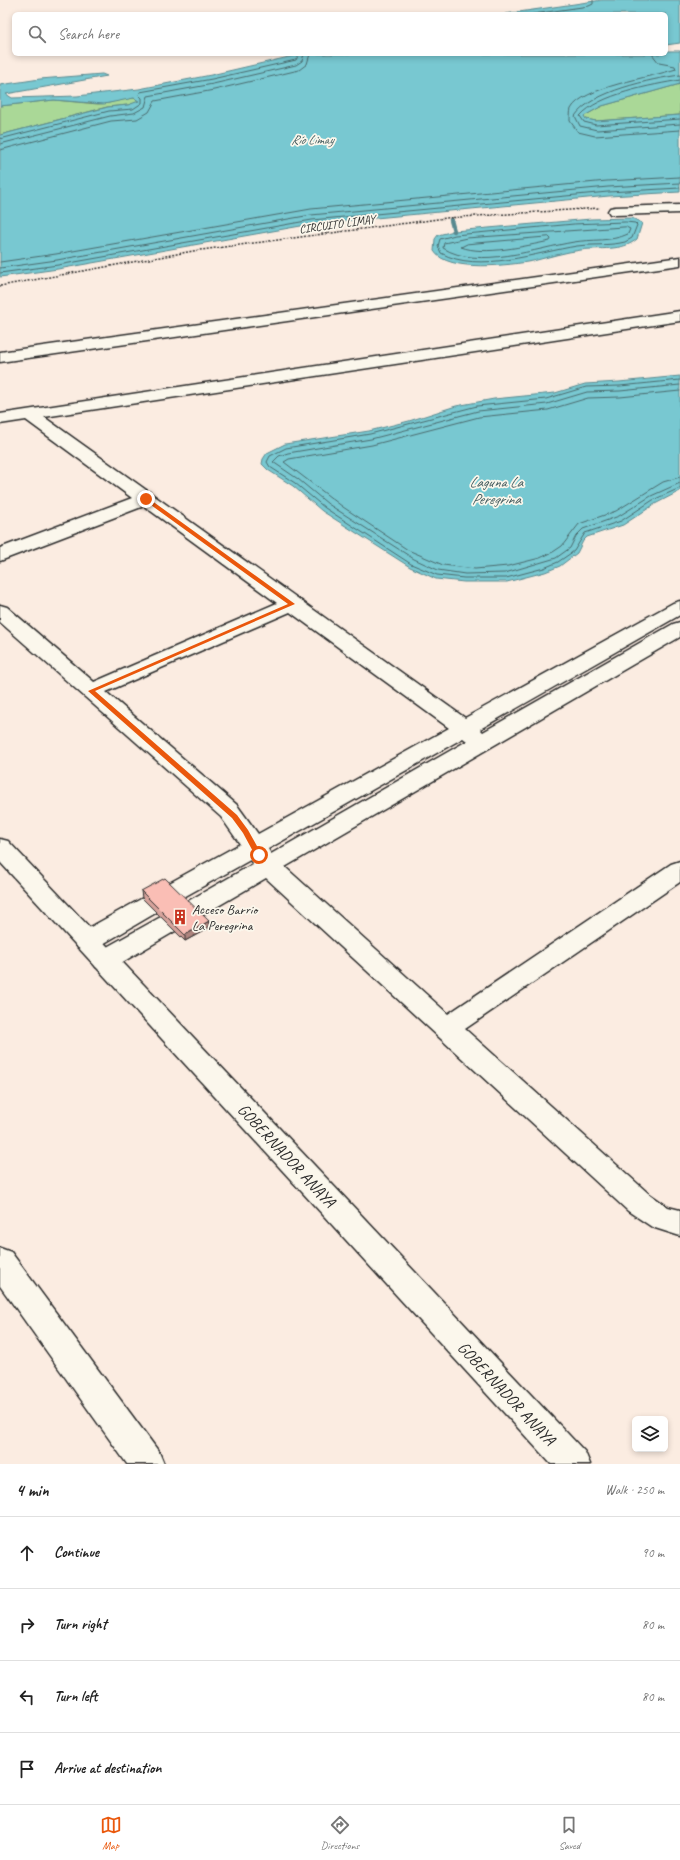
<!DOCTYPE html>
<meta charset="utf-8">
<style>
:root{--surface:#fff;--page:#f6f6f6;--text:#222;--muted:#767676;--line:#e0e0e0;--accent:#ea580c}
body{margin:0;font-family:Caveat,sans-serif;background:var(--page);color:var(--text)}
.controls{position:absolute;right:12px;bottom:12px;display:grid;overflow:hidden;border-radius:6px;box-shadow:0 2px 6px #0003}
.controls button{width:36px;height:36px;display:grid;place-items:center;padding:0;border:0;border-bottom:1px solid var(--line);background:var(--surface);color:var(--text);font:20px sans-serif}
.stop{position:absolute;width:12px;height:12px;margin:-9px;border:3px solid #ea580c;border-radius:50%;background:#fff}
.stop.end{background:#ea580c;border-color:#fff;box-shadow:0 1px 4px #0008}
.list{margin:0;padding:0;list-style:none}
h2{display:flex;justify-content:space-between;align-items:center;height:52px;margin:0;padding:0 16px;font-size:17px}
h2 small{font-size:13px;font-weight:400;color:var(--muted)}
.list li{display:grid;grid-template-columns:26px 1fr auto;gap:12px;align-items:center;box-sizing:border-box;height:72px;padding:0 16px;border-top:1px solid var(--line)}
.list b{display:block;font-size:15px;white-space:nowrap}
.list em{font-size:13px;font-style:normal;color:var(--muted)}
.icon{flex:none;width:22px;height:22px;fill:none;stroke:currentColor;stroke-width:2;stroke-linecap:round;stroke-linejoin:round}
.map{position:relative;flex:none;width:680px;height:1464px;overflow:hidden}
.search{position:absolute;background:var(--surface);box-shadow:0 2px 6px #0003;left:12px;right:12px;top:12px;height:44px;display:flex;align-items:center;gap:10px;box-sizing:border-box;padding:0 14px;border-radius:6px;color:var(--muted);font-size:15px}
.sheet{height:340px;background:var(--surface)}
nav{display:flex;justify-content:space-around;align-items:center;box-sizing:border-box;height:56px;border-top:1px solid var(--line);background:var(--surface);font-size:11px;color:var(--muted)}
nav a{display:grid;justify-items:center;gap:2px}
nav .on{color:var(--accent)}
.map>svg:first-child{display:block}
.green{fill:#aad897;stroke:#6a8261}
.water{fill:#78c8d1;stroke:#59898f}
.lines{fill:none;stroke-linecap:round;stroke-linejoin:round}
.shore{stroke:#4a6a6d;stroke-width:1}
.stream{stroke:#59898f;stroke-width:4.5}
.minor-casing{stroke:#2b2b2b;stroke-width:3}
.tertiary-casing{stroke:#2b2b2b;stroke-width:3}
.path{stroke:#2b2b2b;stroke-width:1.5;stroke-dasharray:2 1.5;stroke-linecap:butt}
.minor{fill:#fbf7ec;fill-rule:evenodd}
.tertiary{fill:#fbf7ec;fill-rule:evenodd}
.wall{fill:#d7a39c;stroke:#2b2b2b}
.shaded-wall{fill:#af857f;stroke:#2b2b2b}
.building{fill:#fabeb5;stroke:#2b2b2b}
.route{fill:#ea580c}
.labels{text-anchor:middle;stroke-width:3.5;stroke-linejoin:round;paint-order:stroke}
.far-street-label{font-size:12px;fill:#2b2b2b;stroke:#fbf7ec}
.far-water-label{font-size:13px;font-style:italic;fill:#425a5d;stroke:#fbf7ec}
.poi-label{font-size:14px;fill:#2b2b2b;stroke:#fbf7ec;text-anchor:start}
.water-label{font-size:15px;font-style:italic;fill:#425a5d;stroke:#fbf7ec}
.near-street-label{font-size:17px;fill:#2b2b2b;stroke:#fbf7ec}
</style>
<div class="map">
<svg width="680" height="1464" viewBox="0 0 680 1464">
<rect width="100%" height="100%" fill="#fbece1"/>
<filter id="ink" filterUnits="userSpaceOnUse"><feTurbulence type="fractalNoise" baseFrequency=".025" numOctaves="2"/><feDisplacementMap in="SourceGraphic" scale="8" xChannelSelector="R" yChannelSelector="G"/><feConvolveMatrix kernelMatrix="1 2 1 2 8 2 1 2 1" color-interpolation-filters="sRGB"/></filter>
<g filter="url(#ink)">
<!-- green -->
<g class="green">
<path d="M680 84V115L596 121 585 119 584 116 602 106Z"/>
<path d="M126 98H134L139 102 128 105 107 107 0 135V106L54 100 98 104 109 103Z"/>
</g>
<!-- water -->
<g class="water">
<path d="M602 0H680V43L666 45V14H505Z"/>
<path d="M666 51H680V84L602 106 584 116 586 119 596 121 680 115V192L609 196 312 224 58 269 0 277V135L108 107 128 105 139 101 134 98 104 104 54 100 0 106V85L40 79 102 74 107 76 6 94 12 98 77 96 139 89 211 75 302 54H666Z"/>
<path d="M632 218 642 223 637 239C622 252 599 247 581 250 565 252 549 257 533 261 512 265 447 273 434 251L435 239 438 235 454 231 591 219Z"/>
<path d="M680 376V491L655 504 623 525 587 537 583 541 577 553 560 566 545 572 507 582H464L436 579 410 567 322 511 293 486 268 470 262 464 263 459 267 453 285 444 369 431 409 421 456 406 494 399 555 393 585 384 619 382Z"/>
</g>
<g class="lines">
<!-- shore -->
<g class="shore">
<path d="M533 14 589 6 593 4V0"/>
<path d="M652 54 659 63 675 66 676 69C653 77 582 87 571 109 570 112 570 118 570 121L578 132 595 136 680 130"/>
<path d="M680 75C651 79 592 91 575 116L580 126 597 130 680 124"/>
<path d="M680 80C652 85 599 94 580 116L584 122 596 125 680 119"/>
<path d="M0 139 109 111 133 109 142 103V98L139 95 140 92 212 79 296 60 299 54"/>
<path d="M0 144 110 116 134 113 145 107 148 96 213 84 296 65 302 61 304 54"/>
<path d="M0 150 111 121 137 119 149 112 155 101 214 90 299 70 307 64 310 54"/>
<path d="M626 222 635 223 637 225 632 238 625 242C609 246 593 244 577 246 538 252 478 274 441 253L438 246 440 239 455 235 574 224Z"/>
<path d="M626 227 630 229 628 234C611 242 592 239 574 242 537 248 478 270 443 248L444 243 467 238Z"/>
<path d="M549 237 551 239 550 241C525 246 485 256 461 247L467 244Z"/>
<path d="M0 262 56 254 311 209 607 181 680 177"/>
<path d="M0 268 57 260 311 215 608 187 680 183"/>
<path d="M0 273 58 265 312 220 608 192 680 188"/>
<path d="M680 380 620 386 586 387 546 399 477 406 370 434 286 448 270 456 267 462 270 467 295 483 325 508 411 564 437 575 464 578H506L544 568 558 562 574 551 585 533 621 521 653 500 680 488"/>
<path d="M680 385 620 391 587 392 547 404 478 411 371 439 288 453 279 456 273 462 298 479 328 504 414 559 438 570 465 574 505 573 556 558 570 548 576 536 583 529 619 516 651 496 680 483"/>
<path d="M680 391 620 397 588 398 548 410 479 417 372 445 289 459 284 462 343 507 408 550 443 565 475 569 508 566 540 558 553 552 562 546 579 524 616 511 663 482 680 477"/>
</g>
<!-- stream -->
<path class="stream" d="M451 220 454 231"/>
<defs>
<g id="minor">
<path d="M680 205V213L615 215 610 214 608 211 610 208 615 207Z"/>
<path d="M680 311V321L44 417 465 718 673 603 680 601V615L480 729 483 732 673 624 680 622V637L285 867 448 1014 671 864 680 861V882L465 1029 648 1193 668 1207 680 1210V1236L652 1227 628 1211 266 878 201 916 192 919 183 916 180 910 183 904 253 864 250 860 182 898 173 901 164 898 161 892 164 886 240 844 221 817 0 622V605L7 607 94 682 277 603 144 506 0 561V548L132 498 26 420 0 424V414ZM290 612 449 728 258 834 237 805 106 692ZM463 738 467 741 271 854 268 849Z"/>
<path d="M150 896 159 899 162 905 159 911 96 948 87 950 78 948 74 941 78 934 141 899Z"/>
<path d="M168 915 177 918 181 924 177 930 114 967 105 970 96 967 92 960 96 953 159 918Z"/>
<path d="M0 1248 11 1252 159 1452 164 1464H127L0 1286Z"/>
</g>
<g id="tertiary">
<path d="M680 257V265L0 362V352Z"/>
<path d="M0 839 8 841 585 1452 590 1464H551L0 862Z"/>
</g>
</defs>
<!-- minor casing -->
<use href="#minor" class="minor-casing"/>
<!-- tertiary casing -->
<use href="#tertiary" class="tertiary-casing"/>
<!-- path -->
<path class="path" d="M0 286 193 251 446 218 600 208"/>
<!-- minor -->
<use href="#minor" class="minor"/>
<!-- tertiary -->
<use href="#tertiary" class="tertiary"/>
</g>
<!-- wall -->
<path class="wall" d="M141 891 209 921V928L185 941 142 898Z"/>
<!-- shaded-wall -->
<path class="shaded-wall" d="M209 921V928L185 941V935Z"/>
<!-- building -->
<path class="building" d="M165 878 209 921 185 935 141 891Z"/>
</g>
<!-- route -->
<path class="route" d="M144 498H148L295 604 95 691 237 815 248 830 262 855 261 857H256L243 833 232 818 88 691 288 604 144 500Z"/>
<!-- icons -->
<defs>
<symbol id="building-bare" viewBox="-9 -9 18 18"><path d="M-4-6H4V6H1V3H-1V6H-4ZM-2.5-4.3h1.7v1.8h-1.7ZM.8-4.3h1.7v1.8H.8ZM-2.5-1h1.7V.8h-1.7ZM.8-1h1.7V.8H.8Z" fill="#c8321e" stroke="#fbf7ec" stroke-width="2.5" paint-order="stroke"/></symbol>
</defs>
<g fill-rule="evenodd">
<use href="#building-bare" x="169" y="906" width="22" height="22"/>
</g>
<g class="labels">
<!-- far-street labels -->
<g class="far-street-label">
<text transform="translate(337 224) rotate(-8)" y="4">CIRCUITO LIMAY</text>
</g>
<!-- far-water labels -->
<g class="far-water-label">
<text x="312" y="144">Río Limay</text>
</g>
<!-- poi labels -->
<g class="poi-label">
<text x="192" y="914">Acceso Barrio<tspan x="192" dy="16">La Peregrina</tspan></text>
</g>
<!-- water labels -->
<g class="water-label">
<text x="496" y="487">Laguna La<tspan x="496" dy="17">Peregrina</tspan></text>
</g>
<!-- near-street labels -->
<g class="near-street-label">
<text transform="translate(287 1155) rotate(47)" y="6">GOBERNADOR ANAYA</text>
<text transform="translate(507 1393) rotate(47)" y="6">GOBERNADOR ANAYA</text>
</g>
</g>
</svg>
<div class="controls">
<button><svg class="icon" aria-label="layers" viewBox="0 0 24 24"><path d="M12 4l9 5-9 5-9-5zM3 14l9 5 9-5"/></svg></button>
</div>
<div class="stop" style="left:259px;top:855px"></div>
<div class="stop end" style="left:146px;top:499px"></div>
<div class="search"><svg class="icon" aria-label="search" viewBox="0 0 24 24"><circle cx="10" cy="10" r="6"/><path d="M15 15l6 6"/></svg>Search here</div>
</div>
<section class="sheet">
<h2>4 min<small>Walk · 250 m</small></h2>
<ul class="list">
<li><svg class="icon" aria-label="ahead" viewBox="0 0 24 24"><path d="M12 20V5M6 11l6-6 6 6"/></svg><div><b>Continue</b></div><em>90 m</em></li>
<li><svg class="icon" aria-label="right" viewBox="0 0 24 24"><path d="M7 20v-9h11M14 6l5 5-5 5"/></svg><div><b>Turn right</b></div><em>80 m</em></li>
<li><svg class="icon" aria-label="left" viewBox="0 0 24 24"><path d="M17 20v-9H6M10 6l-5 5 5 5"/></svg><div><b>Turn left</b></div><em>80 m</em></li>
<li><svg class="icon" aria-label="arrive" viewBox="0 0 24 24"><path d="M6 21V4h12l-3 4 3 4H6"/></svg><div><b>Arrive at destination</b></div></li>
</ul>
</section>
<nav>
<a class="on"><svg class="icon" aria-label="map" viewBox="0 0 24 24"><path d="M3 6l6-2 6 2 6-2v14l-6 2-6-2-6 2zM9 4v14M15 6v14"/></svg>Map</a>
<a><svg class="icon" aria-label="directions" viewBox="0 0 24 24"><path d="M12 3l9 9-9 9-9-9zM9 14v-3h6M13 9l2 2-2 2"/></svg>Directions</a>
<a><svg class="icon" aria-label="saved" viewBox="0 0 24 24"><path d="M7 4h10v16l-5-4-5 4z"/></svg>Saved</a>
</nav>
